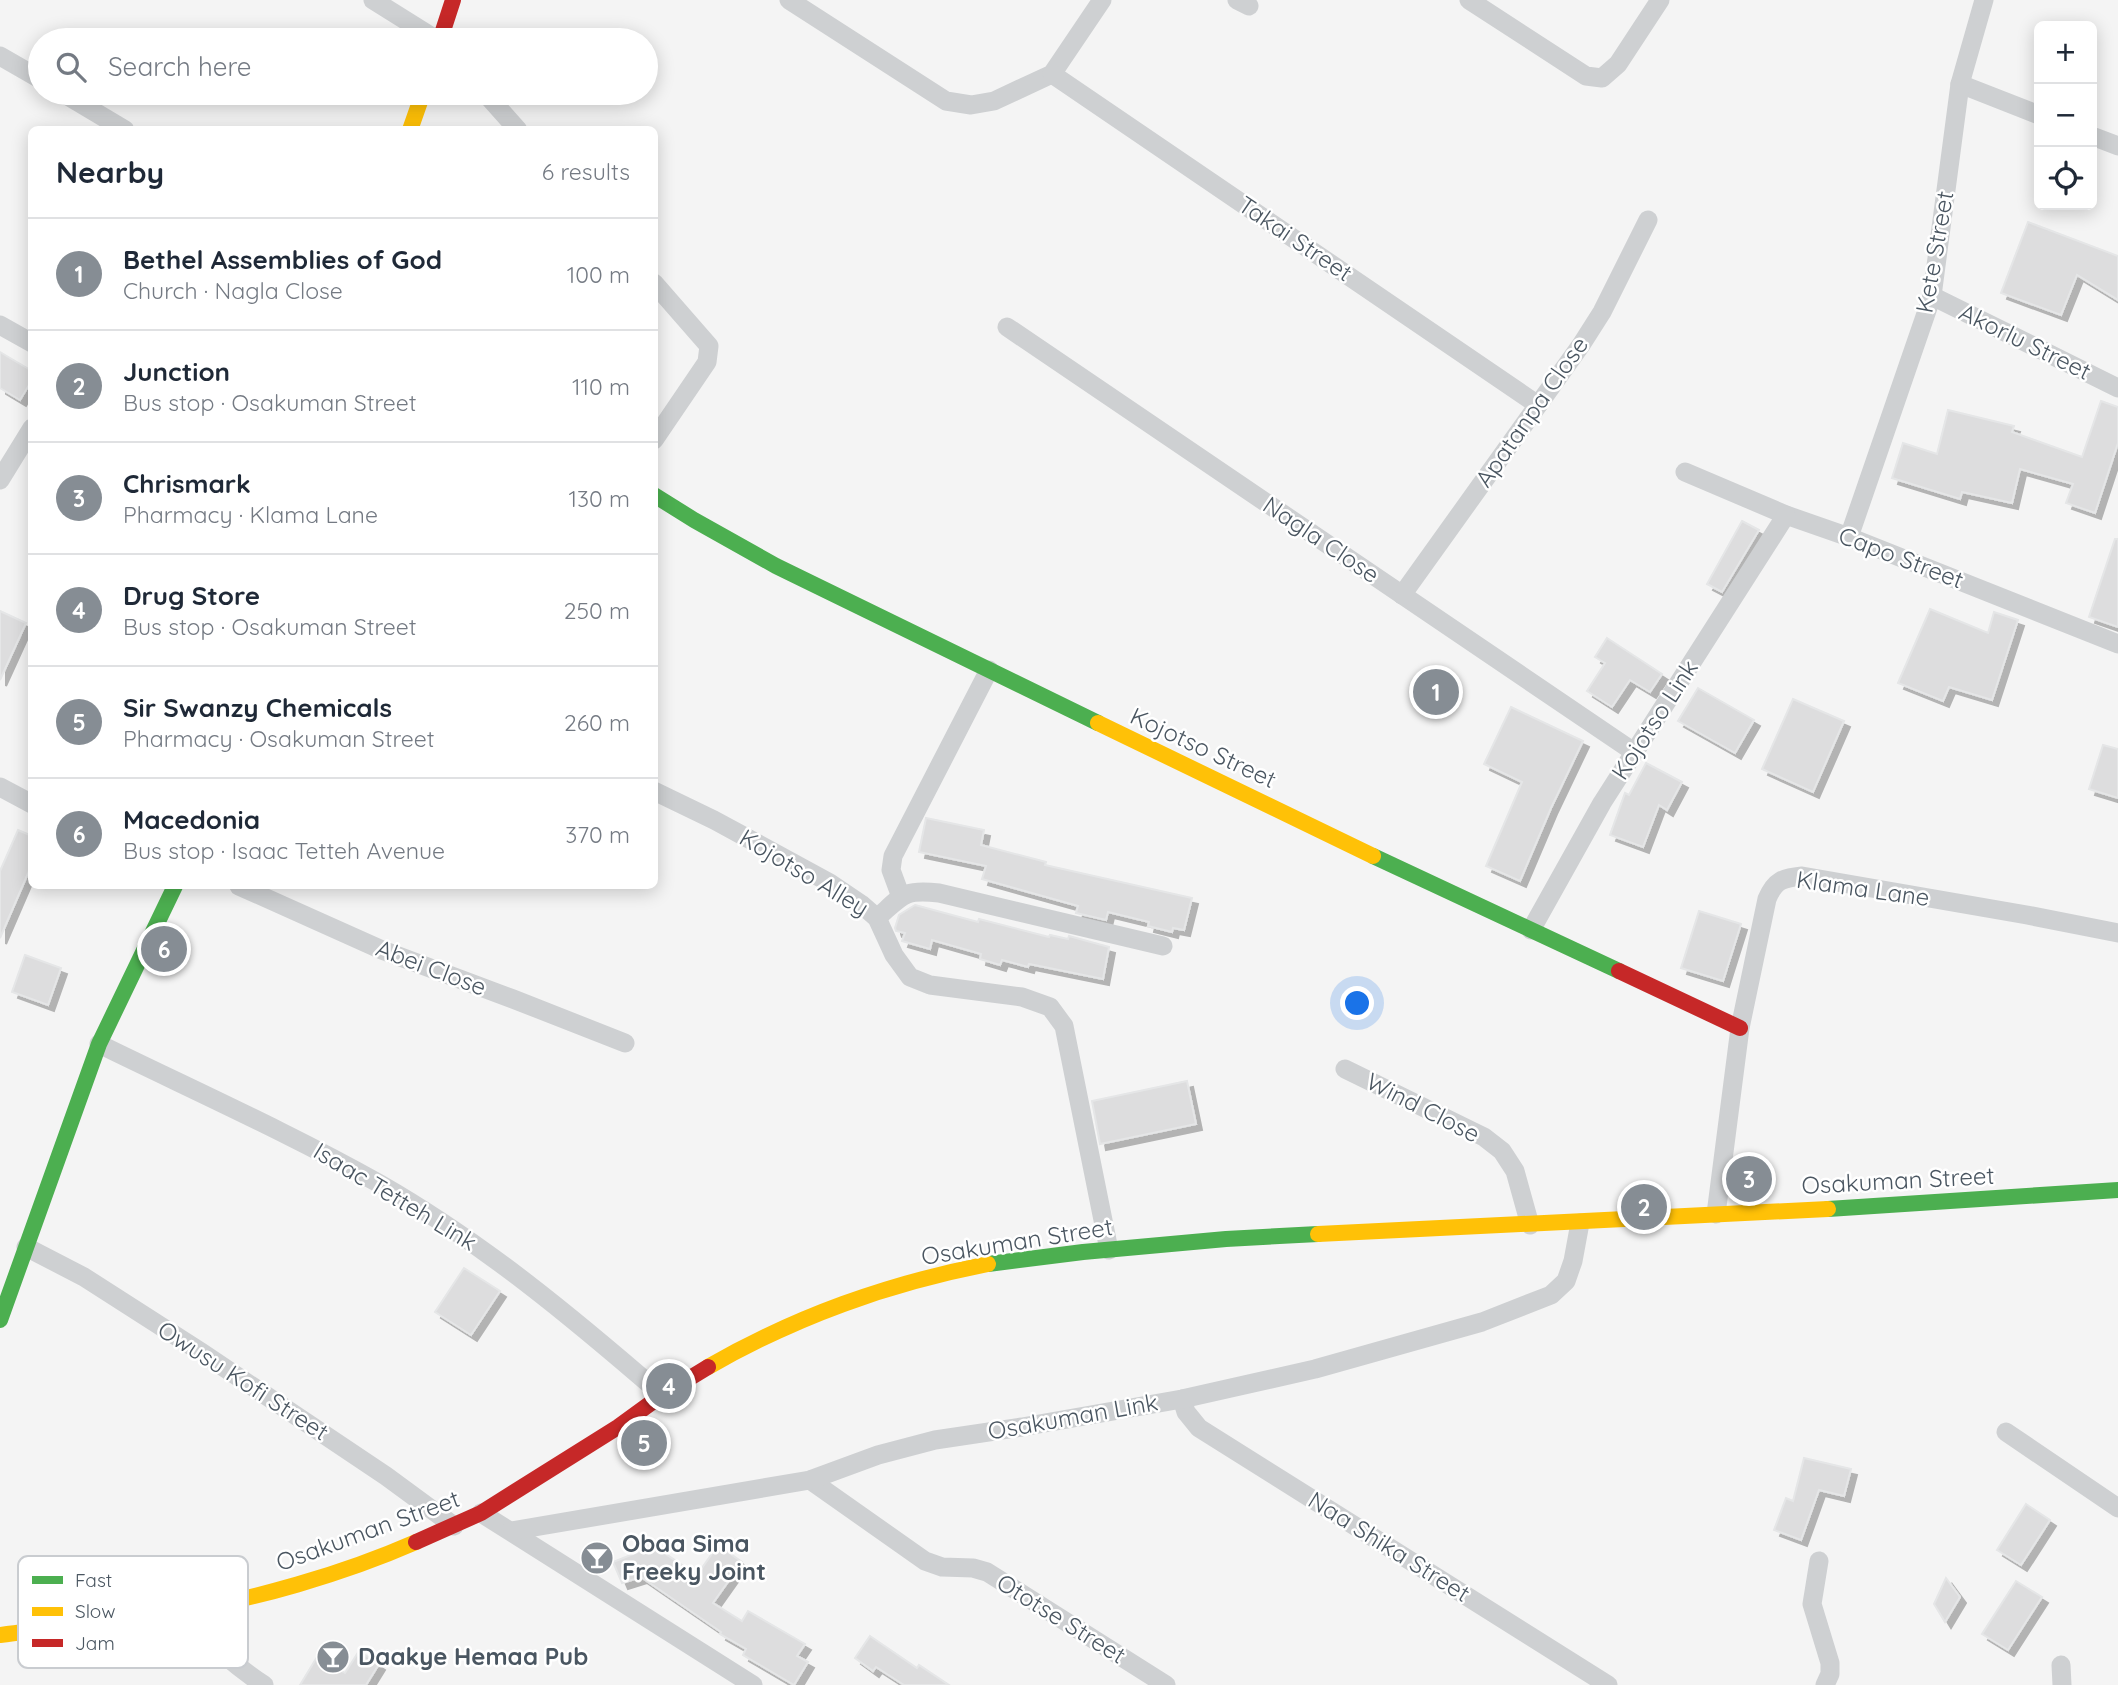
<!DOCTYPE html>
<meta charset="utf-8">
<style>
:root{--surface:#fff;--page:#f6f6f7;--text:#1f2937;--muted:#747a83;--line:#e0e1e3;--accent:#868d94}
body{margin:0;font-family:Quicksand,sans-serif;background:var(--page);color:var(--text)}
.controls{position:absolute;right:21px;top:21px;display:grid;overflow:hidden;border-radius:10px;box-shadow:0 4px 18px #0003}
.controls button{width:63px;height:63px;display:grid;place-items:center;padding:0;border:0;border-bottom:2px solid var(--line);background:var(--surface);color:var(--text);font:35px sans-serif}
.you{position:absolute;left:1358px;top:1004px;width:24px;height:24px;margin:-18px;border:5px solid #fff;border-radius:50%;background:#1a73e8;box-shadow:0 0 0 10px #1a73e833}
.badge{display:grid;place-items:center;width:46px;height:46px;border-radius:50%;background:var(--accent);color:#fff;font-size:23px;font-weight:700}
.pin{position:absolute;translate:-50% -50%;border:4px solid #fff;box-shadow:0 2px 7px #0006}
.list{margin:0;padding:0;list-style:none}
h2{display:flex;justify-content:space-between;align-items:center;height:91px;margin:0;padding:0 28px;font-size:30px}
h2 small{font-size:23px;font-weight:400;color:var(--muted)}
.list li{display:grid;grid-template-columns:46px 1fr auto;gap:21px;align-items:center;box-sizing:border-box;height:112px;padding:0 28px;border-top:2px solid var(--line)}
.list b{display:block;font-size:26px;white-space:nowrap}
.list p{margin:0;font-size:23px;white-space:nowrap;color:var(--muted)}
.list em{font-size:23px;font-style:normal;color:var(--muted)}
.icon{flex:none;width:38px;height:38px;fill:none;stroke:currentColor;stroke-width:2;stroke-linecap:round;stroke-linejoin:round}
.map{position:relative;flex:none;width:2118px;height:1685px;overflow:hidden}
.search{position:absolute;background:var(--surface);box-shadow:0 4px 18px #0003;left:28px;top:28px;width:630px;height:77px;display:flex;align-items:center;gap:18px;box-sizing:border-box;padding:0 24px;border-radius:38px;color:var(--muted);font-size:26px}
.panel{position:absolute;background:var(--surface);box-shadow:0 4px 18px #0003;left:28px;top:126px;width:630px;height:763px;border-radius:10px}
.map>svg:first-child{display:block}
.building{fill:#ddddde;stroke:#e5e6e7;stroke-width:2;filter:url(#shadow)}
.lines{fill:none;stroke-linecap:round;stroke-linejoin:round}
.street{stroke:#ced0d2;stroke-width:19}
.fast{stroke:#4caf50;stroke-width:16}
.slow{stroke:#ffc107;stroke-width:16}
.jam{stroke:#c62828;stroke-width:16}
.labels{text-anchor:middle;stroke-width:5;stroke-linejoin:round;paint-order:stroke}
.street-label{font-size:24px;fill:#4a5661;stroke:#fff}
.poi-label{font-size:24px;font-weight:bold;fill:#4a5661;stroke:#fff;text-anchor:start}
.key{fill:#fff;stroke:#c9ccd0;stroke-width:2}
.key-label{font-size:19px;fill:#4a5661}
</style>
<div class="map">
<svg width="2118" height="1685" viewBox="0 0 2118 1685">
<defs>
<filter id="shadow"><feDropShadow dx="6" dy="6" stdDeviation="0" flood-color="#0004"/></filter>
</defs>
<rect width="100%" height="100%" fill="#f4f4f4"/>
<!-- building -->
<g class="building">
<path d="M2028 222 2118 256V300L2077 275 2061 315 2001 293Z"/>
<path d="M0 352 32 371V380L20 400 0 388Z"/>
<path d="M2101 401 2118 407V443L2095 513 2066 503 2073 484 2020 469 2012 503 1962 492 1960 499 1892 478 1903 443 1937 454 1948 410 2014 426 2012 432 2082 457Z"/>
<path d="M1742 521 1759 530 1722 592 1707 584Z"/>
<path d="M2115 539H2118V627L2089 617Z"/>
<path d="M1930 609 1988 633 1994 612 2018 620 1992 700 1949 687 1943 701 1898 683Z"/>
<path d="M0 611 26 623 0 680Z"/>
<path d="M1607 638 1662 674 1650 692 1630 680 1612 707 1587 691 1605 663 1595 657Z"/>
<path d="M1698 688 1754 720 1735 753 1678 721Z"/>
<path d="M1793 699 1844 721 1813 792 1762 769Z"/>
<path d="M1511 707 1583 741 1551 808 1520 881 1486 866 1522 782 1484 764Z"/>
<path d="M2103 745 2118 749V798L2089 789Z"/>
<path d="M1646 763 1682 782 1667 810 1659 805 1643 847 1610 835 1625 793 1629 795Z"/>
<path d="M926 818 984 830 981 845 1046 862 1045 865 1192 898 1184 930 1173 928 1172 932 1148 926 1149 922 1108 912 1106 920 1076 913 1078 906 982 879 986 866 919 852Z"/>
<path d="M18 830 32 836V864L0 938V871Z"/>
<path d="M915 905 978 922 979 919 1049 937 1050 935 1068 939 1069 936 1109 947 1103 979 1029 964 1028 967 1002 960 1000 965 980 959 981 954 932 940 930 949 902 941 905 933 896 931 895 928 899 915Z"/>
<path d="M1699 911 1741 924 1723 981 1681 968Z"/>
<path d="M25 955 61 968 48 1005 12 992Z"/>
<path d="M1187 1081 1196 1124 1100 1144 1092 1101Z"/>
<path d="M464 1268 500 1291 471 1335 435 1312Z"/>
<path d="M1804 1458 1851 1469 1844 1496 1819 1490 1801 1540 1774 1530 1786 1498 1793 1501Z"/>
<path d="M2026 1504 2050 1520 2021 1565 1997 1550Z"/>
<path d="M658 1544 660 1550 697 1575 718 1545 742 1562 713 1603 742 1621 748 1611 805 1644 797 1656 808 1662 794 1685 743 1655 746 1649 720 1634 721 1632 641 1577 622 1583 613 1562Z"/>
<path d="M1946 1578 1960 1597 1945 1622 1934 1604Z"/>
<path d="M2016 1581 2042 1597 2008 1650 1982 1634Z"/>
<path d="M870 1636 917 1668 919 1665 949 1685H904L876 1667 873 1671 855 1658Z"/>
<path d="M359 1651 379 1664 366 1685H300L317 1657 345 1673Z"/>
</g>
<g class="lines">
<!-- street -->
<g class="street">
<path d="M373 0 437 40"/>
<path d="M789 0 946 101 971 105 994 101 1052 74 1102 0"/>
<path d="M1237 0 1249 6"/>
<path d="M1469 0 1586 76 1602 78 1618 64 1660 0"/>
<path d="M0 56 40 79"/>
<path d="M1052 74 1538 405"/>
<path d="M1960 84 2039 115"/>
<path d="M63 93 125 130"/>
<path d="M485 93 518 130"/>
<path d="M2092 136 2118 146"/>
<path d="M654 283 709 346 707 362 654 440"/>
<path d="M1932 296 2118 388"/>
<path d="M0 325 32 343"/>
<path d="M1007 327 1634 752"/>
<path d="M1685 472 1786 515 1849 537 2118 644"/>
<path d="M0 480 32 428"/>
<path d="M1849 537 1932 296 1960 84 1984 0"/>
<path d="M1402 595 1581 345 1602 312 1648 220"/>
<path d="M0 787 32 804"/>
<path d="M654 791 714 820 830 883 861 904 877 918 894 955 910 977 930 985 1022 997 1050 1007 1064 1026 1109 1250"/>
<path d="M239 886 382 950 513 999 625 1043"/>
<path d="M901 897 891 870 893 856 989 670"/>
<path d="M877 918C903 895 903 889 939 893L1163 946"/>
<path d="M1531 930 1602 803 1786 515"/>
<path d="M99 1044C193 1090 289 1133 380 1184 483 1243 573 1318 662 1395"/>
<path d="M1345 1069 1484 1137 1502 1151 1515 1171 1530 1225"/>
<path d="M1716 1214 1740 1028 1767 899C1775 880 1783 878 1802 876L2027 915 2118 933"/>
<path d="M26 1247 84 1277 201 1352 386 1476 454 1526"/>
<path d="M1182 1399 1186 1412 1199 1428 1608 1685"/>
<path d="M2006 1432 2118 1508"/>
<path d="M810 1480 925 1561 942 1567 973 1568 987 1572 1166 1685"/>
<path d="M481 1513 753 1685"/>
<path d="M511 1531 810 1480 878 1455 935 1440 1022 1427 1182 1399 1315 1369 1482 1322 1551 1295 1566 1281 1573 1261 1580 1223"/>
<path d="M1819 1561 1812 1604 1830 1663V1674L1825 1685"/>
<path d="M177 1612C205 1638 232 1664 264 1685"/>
<path d="M2061 1665 2062 1685"/>
</g>
<!-- fast -->
<g class="fast">
<path d="M654 495 694 520 776 566 1098 723"/>
<path d="M1373 856 1619 971"/>
<path d="M1828 1209 2118 1190"/>
<path d="M988 1264 1083 1252 1226 1239 1318 1234"/>
<path d="M0 1320 99 1044 175 886"/>
</g>
<!-- slow -->
<g class="slow">
<path d="M410 130 423 93"/>
<path d="M1098 723 1373 856"/>
<path d="M1318 1234 1828 1209"/>
<path d="M708 1367C797 1316 887 1284 988 1264"/>
<path d="M0 1635C58 1627 117 1621 175 1612 253 1600 343 1574 416 1542"/>
</g>
<!-- jam -->
<g class="jam">
<path d="M440 40 453 0"/>
<path d="M1619 971 1740 1028"/>
<path d="M416 1542 481 1513 618 1427 662 1395 708 1367"/>
</g>
</g>
<!-- icons -->
<defs>
<symbol id="bar-disc" viewBox="-11 -11 22 22"><circle r="9.5" fill="#868d94" stroke="#fff"/><path d="M-6-5H6L.8 .8V4.5H3.5V6h-7V4.5H-.8V.8Z" fill="#fff"/></symbol>
</defs>
<g fill-rule="evenodd">
<use href="#bar-disc" x="578" y="1539" width="38" height="38"/>
<use href="#bar-disc" x="314" y="1638" width="38" height="38"/>
</g>
<g class="labels">
<!-- street labels -->
<g class="street-label">
<text transform="translate(1295 239) rotate(34)" y="8">Takai Street</text>
<text transform="translate(1935 252) rotate(-80)" y="8">Kete Street</text>
<text transform="translate(2025 342) rotate(26)" y="8">Akorlu Street</text>
<text transform="translate(1532 412) rotate(-55)" y="8">Apatanpa Close</text>
<text transform="translate(1321 540) rotate(34)" y="8">Nagla Close</text>
<text transform="translate(1901 558) rotate(21)" y="8">Capo Street</text>
<text transform="translate(1655 720) rotate(-57)" y="8">Kojotso Link</text>
<text transform="translate(1203 748) rotate(25)" y="8">Kojotso Street</text>
<text transform="translate(804 873) rotate(31)" y="8">Kojotso Alley</text>
<text transform="translate(1863 889) rotate(8)" y="8">Klama Lane</text>
<text transform="translate(431 968) rotate(21)" y="8">Abei Close</text>
<text transform="translate(1423 1108) rotate(27)" y="8">Wind Close</text>
<text transform="translate(1898 1181) rotate(-3)" y="8">Osakuman Street</text>
<text transform="translate(395 1197) rotate(31)" y="8">Isaac Tetteh Link</text>
<text transform="translate(1017 1242) rotate(-9)" y="8">Osakuman Street</text>
<text transform="translate(243 1381) rotate(33)" y="8">Owusu Kofi Street</text>
<text transform="translate(1073 1417) rotate(-10)" y="8">Osakuman Link</text>
<text transform="translate(368 1531) rotate(-20)" y="8">Osakuman Street</text>
<text transform="translate(1389 1547) rotate(32)" y="8">Naa Shika Street</text>
<text transform="translate(1061 1619) rotate(32)" y="8">Ototse Street</text>
</g>
<!-- poi labels -->
<g class="poi-label">
<text x="622" y="1552">Obaa Sima<tspan x="622" dy="28">Freeky Joint</tspan></text>
<text x="358" y="1665">Daakye Hemaa Pub</text>
</g>
</g>
<!-- legend -->
<rect x="18" y="1556" width="230" height="112" rx="10" class="key"/>
<rect x="32" y="1576" width="31" height="8" fill="#4caf50"/>
<rect x="32" y="1607" width="31" height="9" fill="#ffc107"/>
<rect x="32" y="1639" width="31" height="8" fill="#c62828"/>
<g class="key-label">
<text x="75" y="1587">Fast</text>
<text x="75" y="1618">Slow</text>
<text x="75" y="1650">Jam</text>
</g>
</svg>
<div class="controls">
<button>+</button>
<button>−</button>
<button><svg class="icon" aria-label="locate" viewBox="0 0 24 24"><circle cx="12" cy="12" r="6"/><path d="M12 2v4M12 18v4M2 12h4M18 12h4"/></svg></button>
</div>
<div class="you"></div>
<div class="pin badge" style="left:1436px;top:692px">1</div>
<div class="pin badge" style="left:1644px;top:1207px">2</div>
<div class="pin badge" style="left:1749px;top:1179px">3</div>
<div class="pin badge" style="left:669px;top:1386px">4</div>
<div class="pin badge" style="left:644px;top:1443px">5</div>
<div class="pin badge" style="left:164px;top:949px">6</div>
<div class="search"><svg class="icon" aria-label="search" viewBox="0 0 24 24"><circle cx="10" cy="10" r="6"/><path d="M15 15l6 6"/></svg>Search here</div>
<section class="panel">
<h2>Nearby<small>6 results</small></h2>
<ul class="list">
<li><span class="badge">1</span><div><b>Bethel Assemblies of God</b><p>Church · Nagla Close</p></div><em>100 m</em></li>
<li><span class="badge">2</span><div><b>Junction</b><p>Bus stop · Osakuman Street</p></div><em>110 m</em></li>
<li><span class="badge">3</span><div><b>Chrismark</b><p>Pharmacy · Klama Lane</p></div><em>130 m</em></li>
<li><span class="badge">4</span><div><b>Drug Store</b><p>Bus stop · Osakuman Street</p></div><em>250 m</em></li>
<li><span class="badge">5</span><div><b>Sir Swanzy Chemicals</b><p>Pharmacy · Osakuman Street</p></div><em>260 m</em></li>
<li><span class="badge">6</span><div><b>Macedonia</b><p>Bus stop · Isaac Tetteh Avenue</p></div><em>370 m</em></li>
</ul>
</section>
</div>
